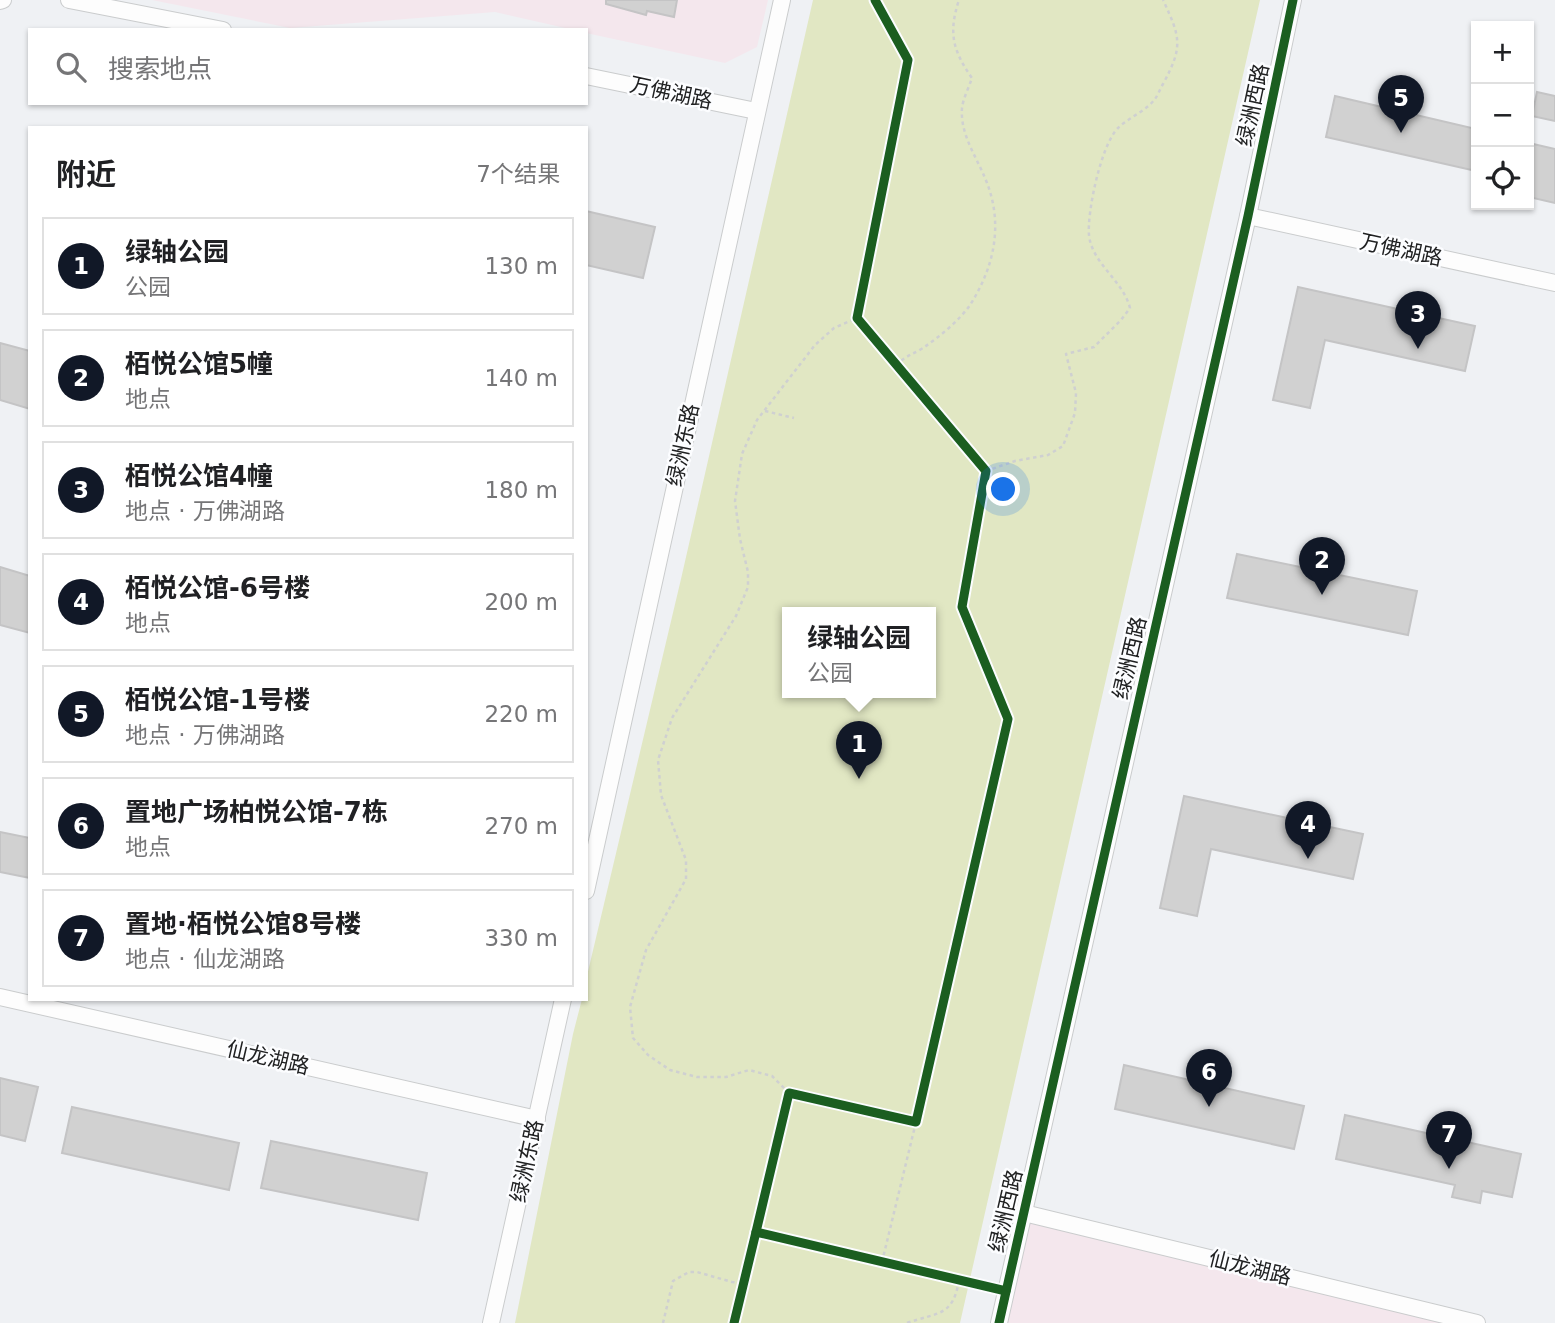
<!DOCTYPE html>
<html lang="zh">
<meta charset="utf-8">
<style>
:root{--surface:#fff;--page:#f6f6f6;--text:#202124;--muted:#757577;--line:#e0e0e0;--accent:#111827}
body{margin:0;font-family:"DejaVu Sans","Noto Sans SC",sans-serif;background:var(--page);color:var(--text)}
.controls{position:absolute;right:21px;top:21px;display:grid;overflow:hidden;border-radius:0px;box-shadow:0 2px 5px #0004}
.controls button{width:63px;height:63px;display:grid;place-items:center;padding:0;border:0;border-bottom:2px solid var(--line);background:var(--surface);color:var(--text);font:35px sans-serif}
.you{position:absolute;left:1004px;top:490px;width:24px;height:24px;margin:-18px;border:5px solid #fff;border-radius:50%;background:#1a73e8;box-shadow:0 0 0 10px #1a73e833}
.badge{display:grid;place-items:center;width:46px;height:46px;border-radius:50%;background:var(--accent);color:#fff;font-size:23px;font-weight:700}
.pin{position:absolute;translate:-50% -58px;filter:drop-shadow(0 2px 4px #0008)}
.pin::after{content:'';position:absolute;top:37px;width:24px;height:21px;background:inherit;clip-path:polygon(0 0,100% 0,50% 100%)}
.popup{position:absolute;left:782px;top:607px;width:154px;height:91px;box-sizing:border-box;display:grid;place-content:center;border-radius:0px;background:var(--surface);filter:drop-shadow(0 2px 5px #0005);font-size:23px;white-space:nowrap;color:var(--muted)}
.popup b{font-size:26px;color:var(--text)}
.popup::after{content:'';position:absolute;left:50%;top:100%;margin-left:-14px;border:14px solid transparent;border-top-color:var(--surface)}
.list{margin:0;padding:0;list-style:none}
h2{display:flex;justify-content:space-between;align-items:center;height:91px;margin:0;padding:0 28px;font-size:30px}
h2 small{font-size:23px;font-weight:400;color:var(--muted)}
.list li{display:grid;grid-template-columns:46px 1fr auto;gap:21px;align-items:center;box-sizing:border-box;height:98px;margin:0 14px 14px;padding:0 14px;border:2px solid var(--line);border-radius:0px}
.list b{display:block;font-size:26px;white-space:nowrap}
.list p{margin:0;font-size:23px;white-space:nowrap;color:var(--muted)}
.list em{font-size:23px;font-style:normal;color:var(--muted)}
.icon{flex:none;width:38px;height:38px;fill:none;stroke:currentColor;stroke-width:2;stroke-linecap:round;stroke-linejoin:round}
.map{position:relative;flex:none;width:1555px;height:1323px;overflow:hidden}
.search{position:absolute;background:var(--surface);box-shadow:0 2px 5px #0004;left:28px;top:28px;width:560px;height:77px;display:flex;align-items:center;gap:18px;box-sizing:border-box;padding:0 24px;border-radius:0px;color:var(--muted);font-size:26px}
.panel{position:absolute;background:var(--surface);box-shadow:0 2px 5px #0004;left:28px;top:126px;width:560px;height:875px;border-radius:0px}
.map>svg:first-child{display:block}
.commercial{fill:#f4e7ed}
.green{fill:#e1e7c3;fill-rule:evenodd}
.building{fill:#d1d1d1;stroke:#c4c4c5;stroke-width:2}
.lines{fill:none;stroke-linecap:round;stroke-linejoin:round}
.minor-casing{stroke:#cacccd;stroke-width:18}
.path{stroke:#cfd0d1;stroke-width:2.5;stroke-dasharray:3.5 3.5;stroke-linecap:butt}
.minor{stroke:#fdfdfd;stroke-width:16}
.cycleway-casing{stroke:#fcfdff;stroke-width:13}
.cycleway{stroke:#1b5e20;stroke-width:9}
.labels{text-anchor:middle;stroke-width:5;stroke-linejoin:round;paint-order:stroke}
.street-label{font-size:21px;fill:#202122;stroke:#fcfdff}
</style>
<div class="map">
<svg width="1555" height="1323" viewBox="0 0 1555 1323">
<rect width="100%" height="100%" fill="#eff1f4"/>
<!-- commercial -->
<g class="commercial">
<path d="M152 0H768L757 47 725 63 586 33V30H574L495 12 290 28Z"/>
<path d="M1024 1213 1477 1323H999Z"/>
</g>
<!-- green -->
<path class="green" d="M813 0H1260L960 1323H515L573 1034 582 999H586V980L681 579ZM787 613H931V693H787Z"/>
<!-- building -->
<g class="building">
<path d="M606 0H677L674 17 647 11 646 15 606 4Z"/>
<path d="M1537 92 1555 96V121L1532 116Z"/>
<path d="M1335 96 1476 129V171L1326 137Z"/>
<path d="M1529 143 1555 149V203L1529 197Z"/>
<path d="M586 211 655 227 643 278 586 265Z"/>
<path d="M1298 287 1475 326 1465 371 1325 340 1310 408 1273 400Z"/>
<path d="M0 343 30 351V409L0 400Z"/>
<path d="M1237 554 1417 591 1408 635 1227 598Z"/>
<path d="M0 567 30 576V633L0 625Z"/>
<path d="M1184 796 1363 834 1353 879 1211 849 1197 916 1160 908Z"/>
<path d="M0 832 30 838V878L0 872Z"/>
<path d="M1124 1065 1304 1106 1294 1149 1115 1109Z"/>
<path d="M0 1078 38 1087 25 1141 0 1135Z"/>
<path d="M72 1107 239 1143 229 1190 62 1153Z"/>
<path d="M1345 1115 1521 1154 1512 1197 1482 1191 1480 1203 1452 1197 1455 1185 1336 1159Z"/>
<path d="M271 1141 427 1173 418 1220 261 1188Z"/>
</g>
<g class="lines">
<defs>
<g id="minor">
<path d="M69 0 223 30"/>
<path d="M0 1 3 0"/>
<path d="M586 76 756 111"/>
<path d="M1248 216 1555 283"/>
<path d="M586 891 782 0"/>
<path d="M0 997 537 1119"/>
<path d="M1024 1213 1477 1323"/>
<path d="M491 1323 563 999"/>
<path d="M999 1323 1248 216 1293 0"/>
</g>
</defs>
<!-- minor casing -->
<use href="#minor" class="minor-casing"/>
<!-- path -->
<g class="path">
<path d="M896 365C904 357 913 354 923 348 939 337 959 321 970 305 995 266 1004 222 985 178 976 156 960 134 962 108 963 99 969 87 972 78 953 51 948 33 959 0"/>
<path d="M765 411 794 418"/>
<path d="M986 471 1015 461 1048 455 1063 446 1075 413 1076 393 1066 354 1094 347 1121 320 1130 308C1123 280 1092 264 1089 235 1087 212 1101 145 1118 128 1128 118 1146 111 1155 99 1158 95 1160 89 1163 84 1183 47 1181 38 1163 0"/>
<path d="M789 1093 772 1076 749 1070 726 1077H697L670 1070 648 1055 633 1038 630 1007 646 950 686 879V860L661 795 658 760 672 718 736 616 748 587V572L740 539 735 501 742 454 757 420 815 345 834 328 857 318"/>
<path d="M882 1262 916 1122"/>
<path d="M663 1323 673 1281 689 1272H697L732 1282 743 1283"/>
<path d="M907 1323C938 1312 953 1317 959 1280"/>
</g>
<!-- minor -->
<use href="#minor" class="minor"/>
<defs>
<g id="cycleway">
<path d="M875 0 908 60 857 318 986 471 962 607 1008 719 916 1122 789 1093 756 1232 1006 1291"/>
<path d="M734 1323 756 1232"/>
<path d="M999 1323 1248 216 1293 0"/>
</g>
</defs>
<!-- cycleway casing -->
<use href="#cycleway" class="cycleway-casing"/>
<!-- cycleway -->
<use href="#cycleway" class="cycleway"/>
</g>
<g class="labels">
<!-- street labels -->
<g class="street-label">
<text transform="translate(671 93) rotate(12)" y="7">万佛湖路</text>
<text transform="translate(1253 105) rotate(-78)" y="7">绿洲西路</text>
<text transform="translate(1401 250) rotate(12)" y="7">万佛湖路</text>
<text transform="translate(683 445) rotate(-78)" y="7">绿洲东路</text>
<text transform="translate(1130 658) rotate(-77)" y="7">绿洲西路</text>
<text transform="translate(268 1058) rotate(13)" y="7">仙龙湖路</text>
<text transform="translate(527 1161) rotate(-78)" y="7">绿洲东路</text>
<text transform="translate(1006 1211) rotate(-77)" y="7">绿洲西路</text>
<text transform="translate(1250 1268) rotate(14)" y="7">仙龙湖路</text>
</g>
</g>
</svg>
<div class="controls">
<button>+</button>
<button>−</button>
<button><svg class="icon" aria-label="locate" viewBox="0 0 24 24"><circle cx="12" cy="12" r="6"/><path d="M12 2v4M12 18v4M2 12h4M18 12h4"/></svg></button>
</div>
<div class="you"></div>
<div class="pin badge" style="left:859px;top:779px">1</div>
<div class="popup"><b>绿轴公园</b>公园</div>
<div class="pin badge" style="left:1322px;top:595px">2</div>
<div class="pin badge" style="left:1418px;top:349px">3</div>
<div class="pin badge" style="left:1308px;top:859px">4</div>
<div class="pin badge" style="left:1401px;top:133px">5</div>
<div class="pin badge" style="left:1209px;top:1107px">6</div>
<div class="pin badge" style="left:1449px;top:1169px">7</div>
<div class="search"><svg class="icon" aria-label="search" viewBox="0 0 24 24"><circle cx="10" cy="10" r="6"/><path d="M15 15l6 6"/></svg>搜索地点</div>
<section class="panel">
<h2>附近<small>7个结果</small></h2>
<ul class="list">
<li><span class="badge">1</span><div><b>绿轴公园</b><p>公园</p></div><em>130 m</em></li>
<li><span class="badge">2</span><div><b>栢悦公馆5幢</b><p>地点</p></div><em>140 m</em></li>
<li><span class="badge">3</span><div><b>栢悦公馆4幢</b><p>地点 · 万佛湖路</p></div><em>180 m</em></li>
<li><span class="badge">4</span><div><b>栢悦公馆-6号楼</b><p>地点</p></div><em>200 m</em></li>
<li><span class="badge">5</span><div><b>栢悦公馆-1号楼</b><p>地点 · 万佛湖路</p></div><em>220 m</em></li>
<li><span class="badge">6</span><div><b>置地广场柏悦公馆-7栋</b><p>地点</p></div><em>270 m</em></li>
<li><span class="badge">7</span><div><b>置地·栢悦公馆8号楼</b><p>地点 · 仙龙湖路</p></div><em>330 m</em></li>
</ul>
</section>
</div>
